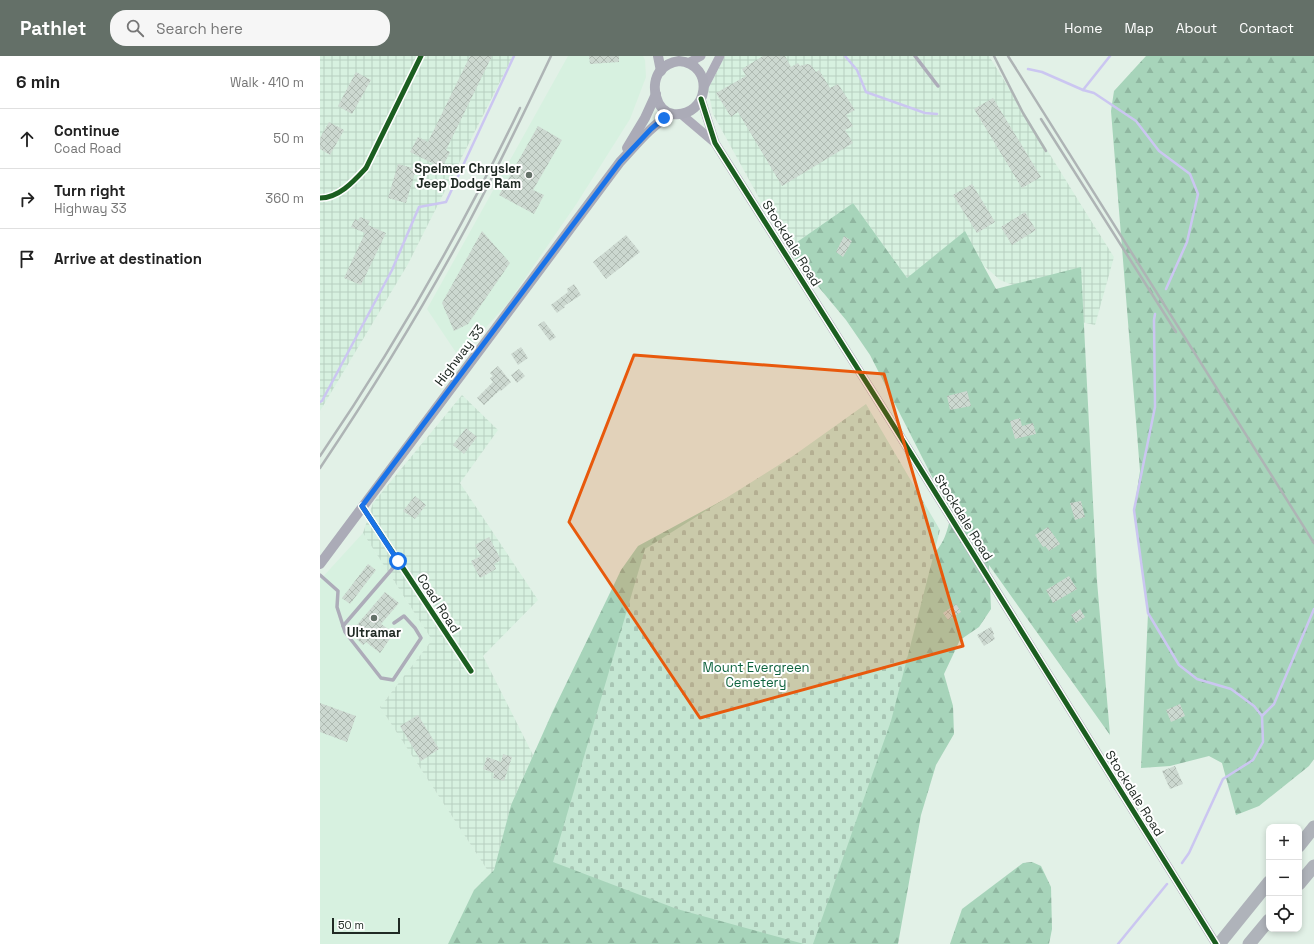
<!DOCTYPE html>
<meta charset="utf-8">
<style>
:root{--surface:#fff;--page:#f6f6f6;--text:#222;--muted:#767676;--line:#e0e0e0;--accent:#647068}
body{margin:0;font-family:"Space Grotesk",sans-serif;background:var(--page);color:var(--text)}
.controls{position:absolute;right:12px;bottom:12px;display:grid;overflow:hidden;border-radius:8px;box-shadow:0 2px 6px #0003}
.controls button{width:36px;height:36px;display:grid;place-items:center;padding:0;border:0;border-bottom:1px solid var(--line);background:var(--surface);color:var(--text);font:20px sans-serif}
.scale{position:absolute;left:12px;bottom:10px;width:68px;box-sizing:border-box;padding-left:4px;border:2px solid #202a24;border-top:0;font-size:11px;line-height:14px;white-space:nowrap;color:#202a24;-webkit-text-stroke:3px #fff;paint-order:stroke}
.stop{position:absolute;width:12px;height:12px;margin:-9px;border:3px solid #1a73e8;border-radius:50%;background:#fff}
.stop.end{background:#1a73e8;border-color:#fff;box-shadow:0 1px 4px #0008}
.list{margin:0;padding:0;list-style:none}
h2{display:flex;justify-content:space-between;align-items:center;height:52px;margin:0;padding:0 16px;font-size:17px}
h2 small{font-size:13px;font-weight:400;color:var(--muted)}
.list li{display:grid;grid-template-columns:26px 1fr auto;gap:12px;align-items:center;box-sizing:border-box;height:60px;padding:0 16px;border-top:1px solid var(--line)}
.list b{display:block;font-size:15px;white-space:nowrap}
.list p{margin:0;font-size:13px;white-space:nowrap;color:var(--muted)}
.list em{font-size:13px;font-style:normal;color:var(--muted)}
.icon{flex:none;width:22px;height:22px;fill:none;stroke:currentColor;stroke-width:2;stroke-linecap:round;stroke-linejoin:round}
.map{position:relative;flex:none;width:994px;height:888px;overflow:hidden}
header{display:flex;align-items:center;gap:24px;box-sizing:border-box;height:56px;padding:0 20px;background:var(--accent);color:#fff}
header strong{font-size:19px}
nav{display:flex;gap:22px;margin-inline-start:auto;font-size:14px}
.search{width:280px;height:36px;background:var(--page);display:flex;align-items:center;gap:10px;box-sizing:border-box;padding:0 14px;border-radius:16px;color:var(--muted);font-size:15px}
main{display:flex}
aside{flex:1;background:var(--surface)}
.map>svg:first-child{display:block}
.built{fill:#d7f1e0}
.industrial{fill:url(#industrial-grid)}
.forest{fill:url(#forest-firs)}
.cemetery{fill:url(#cemetery-stones)}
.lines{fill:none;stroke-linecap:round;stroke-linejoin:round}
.stream{stroke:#cbc6f1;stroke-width:2.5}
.building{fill:url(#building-cross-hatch)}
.service{stroke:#adacb9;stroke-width:3.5}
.minor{stroke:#adacb9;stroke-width:7}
.tertiary{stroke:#adacb9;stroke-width:9}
.secondary{stroke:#ababb7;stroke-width:10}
.motorway{stroke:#afb3ba;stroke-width:13}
.rail{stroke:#aeb4b5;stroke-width:2.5}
.cycleway-casing{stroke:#fff;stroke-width:8}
.cycleway{stroke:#1b5e20;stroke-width:5}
.route{stroke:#1a73e8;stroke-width:5}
.marked{fill:#e8590c;fill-opacity:0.2;stroke:#e8590c;stroke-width:3;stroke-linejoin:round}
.poi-dot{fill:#647068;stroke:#fff;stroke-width:1.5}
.labels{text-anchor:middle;stroke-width:4;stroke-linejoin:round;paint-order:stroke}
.poi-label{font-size:13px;font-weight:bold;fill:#202a24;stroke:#fff;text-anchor:end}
.street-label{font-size:13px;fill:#202a24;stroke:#fff}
.park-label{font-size:13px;fill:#0f643f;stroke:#fff}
</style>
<header>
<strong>Pathlet</strong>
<div class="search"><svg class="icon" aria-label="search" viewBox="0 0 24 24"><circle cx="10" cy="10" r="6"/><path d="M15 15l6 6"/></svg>Search here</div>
<nav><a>Home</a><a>Map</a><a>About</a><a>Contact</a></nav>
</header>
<main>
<aside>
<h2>6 min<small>Walk · 410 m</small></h2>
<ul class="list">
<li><svg class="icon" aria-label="ahead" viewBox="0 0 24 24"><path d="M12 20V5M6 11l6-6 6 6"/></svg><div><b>Continue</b><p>Coad Road</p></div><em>50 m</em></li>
<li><svg class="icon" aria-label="right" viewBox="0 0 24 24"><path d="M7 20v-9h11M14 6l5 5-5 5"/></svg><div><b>Turn right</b><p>Highway 33</p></div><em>360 m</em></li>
<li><svg class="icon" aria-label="arrive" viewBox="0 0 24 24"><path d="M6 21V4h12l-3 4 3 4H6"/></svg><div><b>Arrive at destination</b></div></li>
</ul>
</aside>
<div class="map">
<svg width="994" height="888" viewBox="0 0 994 888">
<defs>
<pattern id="industrial-grid" width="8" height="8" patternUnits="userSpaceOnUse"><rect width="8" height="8" fill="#d7f1e0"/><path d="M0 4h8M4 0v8" fill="none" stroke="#b8cfc0"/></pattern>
<pattern id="forest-firs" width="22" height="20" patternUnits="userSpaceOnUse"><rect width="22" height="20" fill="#a7d4ba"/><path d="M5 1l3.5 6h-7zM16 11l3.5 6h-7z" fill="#8fb6a0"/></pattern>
<pattern id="cemetery-stones" width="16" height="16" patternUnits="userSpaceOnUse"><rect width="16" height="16" fill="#c4e6d2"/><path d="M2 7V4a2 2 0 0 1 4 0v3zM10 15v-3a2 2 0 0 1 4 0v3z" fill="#a8c5b4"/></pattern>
<pattern id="building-cross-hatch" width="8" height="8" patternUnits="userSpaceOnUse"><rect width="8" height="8" fill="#ccd8d0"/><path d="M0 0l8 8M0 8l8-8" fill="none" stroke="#afbab2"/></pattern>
</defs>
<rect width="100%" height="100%" fill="#e2f1e7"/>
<!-- built -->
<g class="built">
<path d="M248 0H323L325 4 326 21 310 63 257 147 188 247 139 301 107 253Z"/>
<path d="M43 477 112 584 60 651 170 818 154 834 128 888H0V524Z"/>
</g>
<!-- industrial -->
<g class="industrial">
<path d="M0 0H193L88 208 0 355Z"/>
<path d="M405 0H669L768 160 794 201 775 269 711 255 693 229 680 224 650 197 587 222 533 147 467 193 393 58 388 33Z"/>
<path d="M142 339 178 374 140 427 218 544 163 600 213 699 191 749 174 814 170 818 60 651 112 584 43 477 53 447Z"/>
</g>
<!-- forest -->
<g class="forest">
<path d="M826 0H994V703L989 710 939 750 916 759 902 707 889 700 850 710 821 712 828 557 814 454 820 415 791 55 794 35Z"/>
<path d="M533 147 587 222 645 175 676 233 761 211 777 525 790 679 669 509 671 553 659 571 640 584 624 618 633 650 634 678 616 709 601 759 578 888H128L154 834 174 814 191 749 232 657 301 514 318 490 481 402 602 510C621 492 626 484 631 458L550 299 526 264 467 193Z"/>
<path d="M712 806 721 810 731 831 732 873 729 888H630L642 853 703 807Z"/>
</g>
<!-- cemetery -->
<path class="cemetery" d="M546 348 620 474 571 665 493 888H484L357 853 233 806 325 493 473 400Z"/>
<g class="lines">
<!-- stream -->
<g class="stream">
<path d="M525 0 537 14 546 36 605 57 617 58"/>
<path d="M708 13 722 16 763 34 774 37 816 65 839 95 870 118 878 138 867 186 846 233"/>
<path d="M763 34 790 0"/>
<path d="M835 258 834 264 835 351 814 454 828 557 859 609 877 623 911 633 934 650 942 660 943 686 933 704 903 723 869 797 862 807"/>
<path d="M0 346 2 345 72 214 99 151 126 146 194 0"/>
<path d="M942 660 954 648 994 553"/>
<path d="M798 888 847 828"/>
</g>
</g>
<!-- building -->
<g class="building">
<path d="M150 0H172L126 94 130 96 122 112 90 96 98 81 108 86Z"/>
<path d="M269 0H299V6L270 8Z"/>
<path d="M443 0H465L471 11 478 7 480 10 487 8 491 9 496 16 499 14 510 32 518 28 535 54 526 59 533 70 525 74 533 87 462 130 418 56 411 61 396 37 426 20 422 13Z"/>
<path d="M36 16 51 24 32 58 18 50Z"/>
<path d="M673 42 721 121 702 132 654 53Z"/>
<path d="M9 66 24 74 10 99 0 93V82Z"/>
<path d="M218 70 242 84 213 134 224 139 214 158 179 139Z"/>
<path d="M78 108 96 113 86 147 68 142Z"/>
<path d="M652 128 675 166 657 177 633 139Z"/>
<path d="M705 156 716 174 692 189 681 171Z"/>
<path d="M40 161 50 165 48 169 66 177 41 229 24 222 45 177 31 171 35 163 38 165Z"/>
<path d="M162 175 190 207 148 268 134 275 122 247Z"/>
<path d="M306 179 320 196 286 223 273 206Z"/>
<path d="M524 180 532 185 523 201 516 196Z"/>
<path d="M254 228 261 239 244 250 245 251 237 257 231 249 248 236 247 233Z"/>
<path d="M224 265 236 281 230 285 218 269Z"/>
<path d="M201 291 208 302 198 309 191 298Z"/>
<path d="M178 310 191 326 181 335 180 334 164 349 157 342 173 326 170 322 173 320 170 317Z"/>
<path d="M199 313 205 320 197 327 191 319Z"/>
<path d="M647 335 651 350 630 354 627 340Z"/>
<path d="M700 362 702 370 713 367 716 378 695 383 690 365Z"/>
<path d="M146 372 157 381 144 398 133 389Z"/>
<path d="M95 440 106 449 95 463 83 455Z"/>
<path d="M761 445 765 461 755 464 750 447Z"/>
<path d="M728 471 740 488 729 495 725 490 723 491 715 479Z"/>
<path d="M169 481 181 504 174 508 176 513 160 522 151 505 161 500 155 489Z"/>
<path d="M48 508 56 514 30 548 22 542Z"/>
<path d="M749 520 757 533 733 547 726 534Z"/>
<path d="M65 536 79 547 61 568 74 577 60 597 46 586 43 589 30 577Z"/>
<path d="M636 548 641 556 628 564 623 557Z"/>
<path d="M760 553 765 561 756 567 751 559Z"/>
<path d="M671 571 674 578 673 579 675 583 664 590 657 579Z"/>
<path d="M0 647 36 660 27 686 0 676Z"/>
<path d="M860 648 865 660 851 666 846 654Z"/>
<path d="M98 659 119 693 101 705 80 670Z"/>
<path d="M183 698 192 701 184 725 173 722 174 717 163 713 167 701 181 706Z"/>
<path d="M855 710 863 728 850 733 842 715Z"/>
</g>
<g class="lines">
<!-- service -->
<g class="service">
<path d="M595 0 618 30"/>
<path d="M0 519 18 535 17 551 25 576 61 622 73 624 101 582 95 572 84 560 74 567"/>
<path d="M23 570 79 505"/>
</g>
<!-- minor -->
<g class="minor">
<path d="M0 142C19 142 34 125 46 112L101 0"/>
<path d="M42 450 151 615"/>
</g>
<!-- tertiary -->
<g class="tertiary">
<path d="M368 7 381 0"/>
<path d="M384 31 400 0"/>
<path d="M381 43 395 87 567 359 896 888"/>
<path d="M361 58 394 86"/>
</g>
<!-- secondary -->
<g class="secondary">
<path d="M338 0 341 15"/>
<path d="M359 5C396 8 389 62 353 58 335 55 330 28 340 15 345 9 352 6 359 5Z"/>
<path d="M307 92 325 62 336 38"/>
<path d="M0 508 300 106C316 89 331 69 352 58"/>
</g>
<!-- motorway -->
<g class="motorway">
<path d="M979 790 994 771"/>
<path d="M979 828 994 810"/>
<path d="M899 888 949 826"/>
<path d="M929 888 949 864"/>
</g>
<!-- rail -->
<g class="rail">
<path d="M674 0 703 57 726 95"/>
<path d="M688 0 994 487"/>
<path d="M721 63 856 276"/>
<path d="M0 400C75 290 142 173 200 52"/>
<path d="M0 412C53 333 103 252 148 168 177 113 204 57 231 0"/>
</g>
<defs>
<g id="cycleway">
<path d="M381 43 395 87 567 359 896 888"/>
<path d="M0 142C19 142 34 125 46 112L101 0"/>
<path d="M42 450 151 615"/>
</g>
</defs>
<!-- cycleway casing -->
<use href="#cycleway" class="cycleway-casing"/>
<!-- cycleway -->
<use href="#cycleway" class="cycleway"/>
</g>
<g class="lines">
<!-- route -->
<path class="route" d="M78 505 42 450 300 106 331 73 344 62"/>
</g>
<!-- marked area -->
<path class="marked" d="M314 299 564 318 643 590 380 662 249 466Z"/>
<!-- markers -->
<g class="poi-dot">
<circle cx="209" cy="119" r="4"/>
<circle cx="54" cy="562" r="4"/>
</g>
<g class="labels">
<!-- poi labels -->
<g class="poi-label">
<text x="201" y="117">Spelmer Chrysler<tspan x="201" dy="15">Jeep Dodge Ram</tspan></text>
<text x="54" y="581" text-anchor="middle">Ultramar</text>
</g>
<!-- street labels -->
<g class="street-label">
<text transform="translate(472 187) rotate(58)" y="5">Stockdale Road</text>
<text transform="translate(139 299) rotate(-53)" y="5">Highway 33</text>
<text transform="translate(644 461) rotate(58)" y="5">Stockdale Road</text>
<text transform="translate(119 547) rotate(57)" y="5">Coad Road</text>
<text transform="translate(815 737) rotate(58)" y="5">Stockdale Road</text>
</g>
<!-- park labels -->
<g class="park-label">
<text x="436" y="616">Mount Evergreen<tspan x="436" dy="15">Cemetery</tspan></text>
</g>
</g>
</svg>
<div class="controls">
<button>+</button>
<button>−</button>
<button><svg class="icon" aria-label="locate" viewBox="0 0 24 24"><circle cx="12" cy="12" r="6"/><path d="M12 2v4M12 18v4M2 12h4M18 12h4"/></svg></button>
</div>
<div class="scale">50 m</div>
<div class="stop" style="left:78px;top:505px"></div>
<div class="stop end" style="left:344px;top:62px"></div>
</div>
</main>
